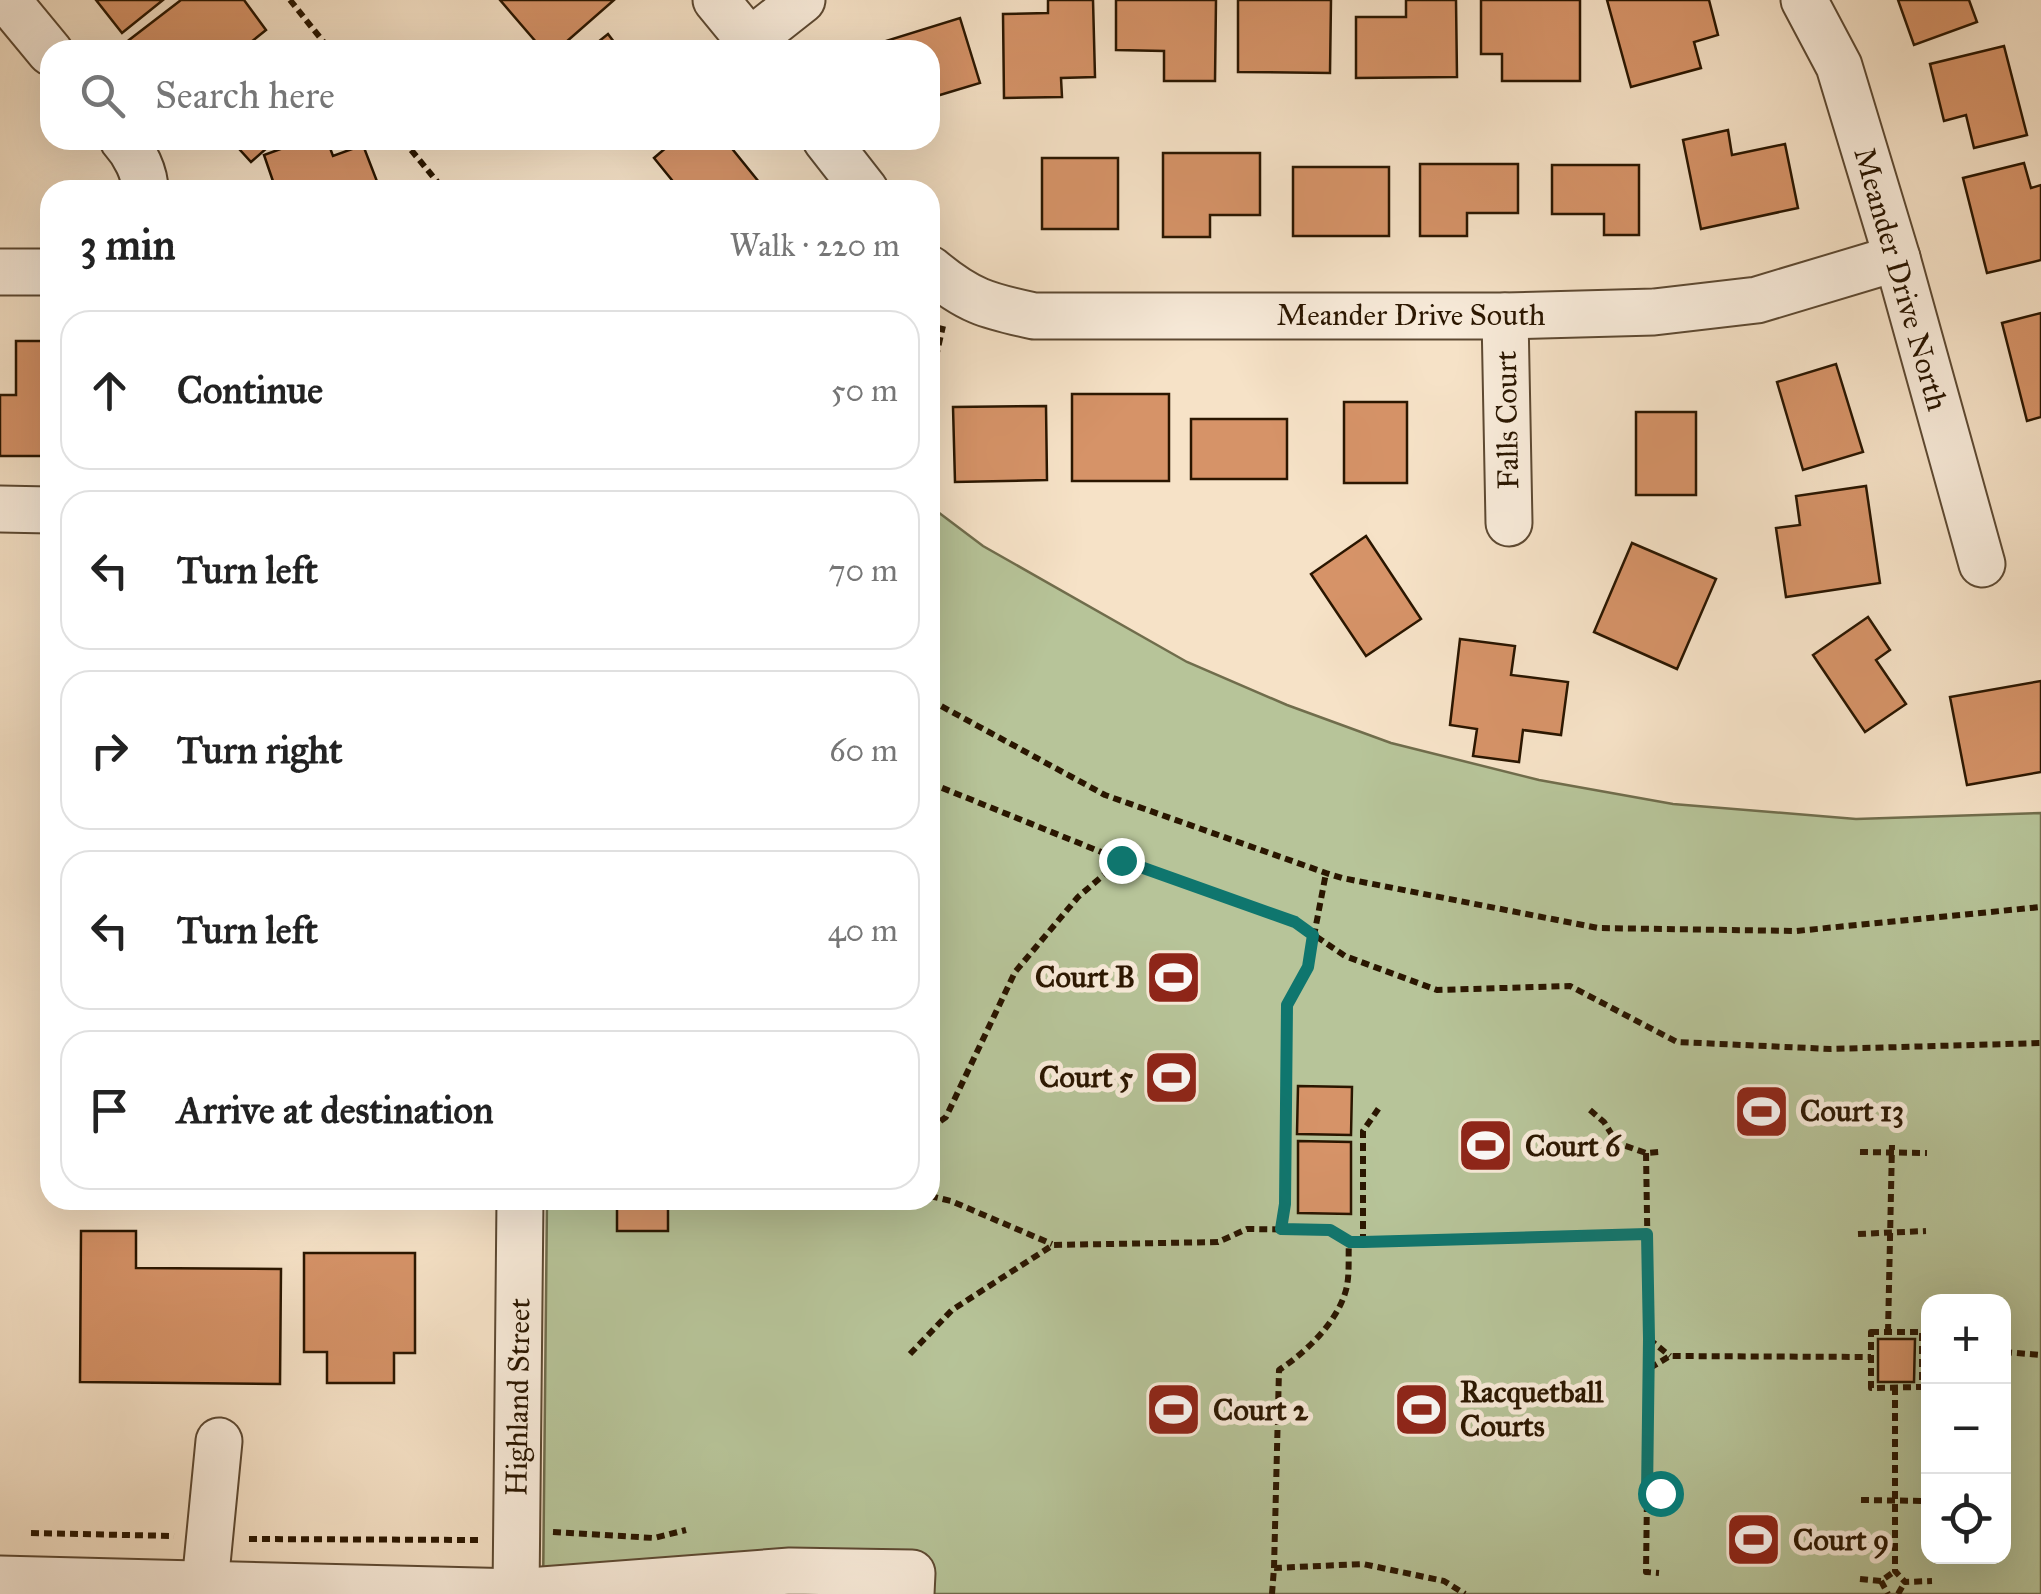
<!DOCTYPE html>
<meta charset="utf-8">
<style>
:root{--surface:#fff;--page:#f6f6f6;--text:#222;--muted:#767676;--line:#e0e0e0}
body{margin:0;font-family:"IM FELL Great Primer",serif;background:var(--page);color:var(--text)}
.controls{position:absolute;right:30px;bottom:30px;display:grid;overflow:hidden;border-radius:20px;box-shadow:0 10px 40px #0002}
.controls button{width:90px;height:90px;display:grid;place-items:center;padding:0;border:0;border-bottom:2px solid var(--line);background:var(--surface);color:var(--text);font:50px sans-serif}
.stop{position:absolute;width:30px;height:30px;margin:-22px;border:8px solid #0f766e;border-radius:50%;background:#fff}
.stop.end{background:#0f766e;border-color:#fff;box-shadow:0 2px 10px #0008}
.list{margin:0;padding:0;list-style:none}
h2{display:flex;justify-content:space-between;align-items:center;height:130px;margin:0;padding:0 40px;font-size:42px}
h2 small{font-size:32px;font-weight:400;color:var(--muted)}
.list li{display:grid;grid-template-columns:65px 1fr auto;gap:30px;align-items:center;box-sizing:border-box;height:160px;margin:0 20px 20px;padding:0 20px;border:2px solid var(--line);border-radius:30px}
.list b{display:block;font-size:38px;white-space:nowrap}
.list em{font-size:32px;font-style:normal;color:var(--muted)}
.icon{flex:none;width:55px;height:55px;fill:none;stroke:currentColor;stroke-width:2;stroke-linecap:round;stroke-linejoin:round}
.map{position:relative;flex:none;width:2041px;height:1594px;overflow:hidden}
.search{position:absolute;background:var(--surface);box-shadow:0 10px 40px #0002;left:40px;top:40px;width:900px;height:110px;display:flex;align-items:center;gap:25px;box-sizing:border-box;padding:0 35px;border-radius:30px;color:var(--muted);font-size:38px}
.panel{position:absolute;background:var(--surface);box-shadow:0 10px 40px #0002;left:40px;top:180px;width:900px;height:1030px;border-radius:30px}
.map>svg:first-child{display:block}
.green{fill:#b7c499;stroke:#706d4c;stroke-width:2.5;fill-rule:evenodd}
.building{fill:#d69368;stroke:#2a1600;stroke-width:2.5}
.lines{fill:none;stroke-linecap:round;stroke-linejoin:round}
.minor-casing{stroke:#5d4932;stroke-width:49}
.path{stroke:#2a1600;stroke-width:6;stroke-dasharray:8 5;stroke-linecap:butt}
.minor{stroke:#f9ecdb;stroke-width:45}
.route{stroke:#0f766e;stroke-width:12}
.labels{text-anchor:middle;stroke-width:10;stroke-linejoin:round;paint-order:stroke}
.street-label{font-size:30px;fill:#2a1600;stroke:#f9ecdb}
.poi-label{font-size:30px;font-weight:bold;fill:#2a1600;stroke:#f9ecdb;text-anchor:start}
</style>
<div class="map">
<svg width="2041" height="1594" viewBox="0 0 2041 1594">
<rect width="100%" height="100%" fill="#f6e2c7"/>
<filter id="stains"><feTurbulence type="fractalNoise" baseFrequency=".002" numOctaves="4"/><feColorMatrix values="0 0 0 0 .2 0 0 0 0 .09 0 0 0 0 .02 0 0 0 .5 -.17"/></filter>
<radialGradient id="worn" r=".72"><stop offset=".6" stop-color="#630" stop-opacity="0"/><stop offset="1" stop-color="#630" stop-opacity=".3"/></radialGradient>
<!-- green -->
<path class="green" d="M930 506 983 546 1187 662 1287 705 1391 743 1539 780 1673 804 1856 819 2041 813V1594H543L547 1200H930ZM1928 1302H2004V1556H1928Z"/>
<!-- building -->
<g class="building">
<path d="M96 0H163L122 33Z"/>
<path d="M181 0H244L266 30 241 50H207L205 47 201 50H137L129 40Z"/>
<path d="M500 0H614L557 50H543Z"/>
<path d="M1048 0H1093L1095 77 1061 78 1062 97 1004 98 1003 14 1048 13Z"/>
<path d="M1116 0H1216L1215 81H1164V51L1116 50Z"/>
<path d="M1238 0H1331L1330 73 1238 72Z"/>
<path d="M1406 0H1456L1457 77 1356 78V17H1406Z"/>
<path d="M1481 0H1580V81H1502V54H1481Z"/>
<path d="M1607 0H1709L1718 35 1694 42 1701 68 1631 87Z"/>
<path d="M1898 0H1969L1977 22 1914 45Z"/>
<path d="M960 18 980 83 930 98V50H877L876 44Z"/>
<path d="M608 34 620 50H588Z"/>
<path d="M2004 46 2027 135 1974 148 1966 115 1944 121 1930 64Z"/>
<path d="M1728 130 1732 155 1785 144 1798 208 1701 229 1683 140Z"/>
<path d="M231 140H276L251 162Z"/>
<path d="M305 140H327L333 156 363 145 378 184 362 190H276L264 155Z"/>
<path d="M675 140H725L763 187 760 190H680L654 158Z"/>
<path d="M1163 153H1260V215H1210V237H1163Z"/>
<rect x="1042" y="158" width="76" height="71"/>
<path d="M2024 163 2031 188 2041 185V260L1987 273 1963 178Z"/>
<path d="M1420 164H1518V213H1467V236H1420Z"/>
<path d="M1552 165H1639V235H1604V214H1552Z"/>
<rect x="1293" y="167" width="96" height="69"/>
<path d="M2041 313V417L2027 421 2002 323Z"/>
<path d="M16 341H50V456H0V395H16Z"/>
<path d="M1836 364 1863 452 1803 470 1777 382Z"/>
<rect x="1072" y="394" width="97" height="87"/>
<rect x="1344" y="402" width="63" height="81"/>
<path d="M1046 406 1047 480 955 482 953 407Z"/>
<rect x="1636" y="412" width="60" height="83"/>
<rect x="1191" y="419" width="96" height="60"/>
<path d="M1866 486 1880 583 1786 597 1776 528 1800 525 1796 496Z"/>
<path d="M1366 536 1421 619 1366 656 1311 574Z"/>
<path d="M1632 543 1716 579 1677 669 1594 632Z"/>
<path d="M1868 617 1890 650 1876 660 1906 704 1865 732 1813 655Z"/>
<path d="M1460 639 1515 646 1511 675 1568 682 1561 735 1523 730 1519 762 1473 756 1477 729 1450 725Z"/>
<path d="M2041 681V772L1967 785 1950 697Z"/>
<path d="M1298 1086 1352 1087 1351 1135 1297 1134Z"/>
<path d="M1298 1141 1351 1142V1214L1298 1213Z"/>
<rect x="617" y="1200" width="51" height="31"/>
<path d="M81 1231H136V1268L281 1269 280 1384 80 1382Z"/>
<path d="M304 1253H415V1353H394V1383H327V1352H304Z"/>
<path d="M1878 1339H1915L1914 1382H1878Z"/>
</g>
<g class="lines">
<defs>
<g id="minor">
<path d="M7 0 50 52"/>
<path d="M716 0 757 50"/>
<path d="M1804 0 1839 66 1897 258 1982 564"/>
<path d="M750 41 802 0"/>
<path d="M123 140C135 153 145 173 145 190"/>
<path d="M826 140 865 190"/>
<path d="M930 269C968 301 987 306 1034 316H1505L1654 312 1757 300 1897 258"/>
<path d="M0 272H50"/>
<path d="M1505 316 1509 523"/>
<path d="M0 509 50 510"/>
<path d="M0 1579 516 1592 790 1571 912 1573 911 1594"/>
<path d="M205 1584 219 1441"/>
<path d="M516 1594 520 1200"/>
</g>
</defs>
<!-- minor casing -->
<use href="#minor" class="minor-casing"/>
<!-- path -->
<g class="path">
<path d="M290 0 330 50"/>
<path d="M403 140 444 190"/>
<path d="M930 383 943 326"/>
<path d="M930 700 1105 795 1326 873 1342 878 1598 928 1796 931 2041 907"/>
<path d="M930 783 1121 860"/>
<path d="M1590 1110 1604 1122 1617 1143 1646 1153 1659 1152"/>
<path d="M930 1129 946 1117 1015 972 1078 897 1121 860 1295 922 1345 956 1437 990 1570 986 1677 1042 1831 1049 2041 1043"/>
<path d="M1860 1152 1927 1153"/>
<path d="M1646 1153 1649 1339 1646 1572 1659 1573"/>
<path d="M930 1196 951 1201 1052 1244"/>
<path d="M1281 1229 1285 1204 1287 1005 1308 967 1326 873"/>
<path d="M1858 1234 1926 1231"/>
<path d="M1363 1242V1131L1379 1108"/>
<path d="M1871 1332H1922V1387L1871 1388Z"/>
<path d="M1888 1332 1892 1145"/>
<path d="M1649 1339 1670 1356"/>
<path d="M2004 1352 2041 1355"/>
<path d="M910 1354 952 1310 1053 1245 1218 1242 1247 1229 1330 1230 1349 1242H1363L1647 1234"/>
<path d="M1650 1368 1670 1356 1871 1357"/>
<path d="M1895 1387V1571L1905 1582 1932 1581"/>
<path d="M1861 1500 1928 1501"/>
<path d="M553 1532 654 1538 686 1530"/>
<path d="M31 1533 174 1536"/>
<path d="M249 1539 481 1540"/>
<path d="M1274 1568 1279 1370C1306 1352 1337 1323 1346 1290 1350 1275 1348 1257 1349 1242"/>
<path d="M1860 1579 1881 1581 1895 1571"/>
<path d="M1881 1581 1888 1594"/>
<path d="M1272 1594 1274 1568 1363 1564 1444 1581 1465 1594"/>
<path d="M1898 1594 1905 1582"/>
</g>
<!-- minor -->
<use href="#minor" class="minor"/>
</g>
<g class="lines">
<!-- route -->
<path class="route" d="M1121 860 1295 922 1313 935 1308 967 1287 1005 1285 1204 1281 1229 1330 1230 1350 1242H1363L1647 1234 1649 1339 1647 1494 1660 1493"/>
</g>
<!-- icons -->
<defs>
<symbol id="stadium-square" viewBox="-11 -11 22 22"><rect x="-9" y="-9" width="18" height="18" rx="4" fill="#8f2418" stroke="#f9ecdb"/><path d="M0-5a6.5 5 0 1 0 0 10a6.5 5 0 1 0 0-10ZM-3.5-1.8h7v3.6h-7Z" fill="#fff"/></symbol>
</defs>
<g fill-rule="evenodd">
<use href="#stadium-square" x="1142" y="946" width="63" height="63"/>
<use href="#stadium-square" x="1140" y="1046" width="63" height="63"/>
<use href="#stadium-square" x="1730" y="1080" width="63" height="63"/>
<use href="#stadium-square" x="1454" y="1114" width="63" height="63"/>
<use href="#stadium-square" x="1390" y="1378" width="63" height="63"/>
<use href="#stadium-square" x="1142" y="1378" width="63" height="63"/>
<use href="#stadium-square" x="1722" y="1508" width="63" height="63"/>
</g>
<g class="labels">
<!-- street labels -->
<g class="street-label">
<text transform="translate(1901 279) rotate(74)" y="10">Meander Drive North</text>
<text x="1411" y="325">Meander Drive South</text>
<text transform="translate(1507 420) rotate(-91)" y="10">Falls Court</text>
<text transform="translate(518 1397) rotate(-89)" y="10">Highland Street</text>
</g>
<!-- poi labels -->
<g class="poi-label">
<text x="1135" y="987" text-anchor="end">Court B</text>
<text x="1133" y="1087" text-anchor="end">Court 5</text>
<text x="1800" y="1121">Court 13</text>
<text x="1525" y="1156">Court 6</text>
<text x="1460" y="1402">Racquetball<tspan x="1460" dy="34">Courts</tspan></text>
<text x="1213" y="1420">Court 2</text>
<text x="1793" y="1550">Court 9</text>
</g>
</g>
<rect width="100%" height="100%" filter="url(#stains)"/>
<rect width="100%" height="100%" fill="url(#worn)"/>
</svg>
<div class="controls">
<button>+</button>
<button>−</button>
<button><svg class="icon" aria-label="locate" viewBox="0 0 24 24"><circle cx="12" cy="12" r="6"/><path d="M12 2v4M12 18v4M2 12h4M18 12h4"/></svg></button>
</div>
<div class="stop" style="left:1660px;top:1493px"></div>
<div class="stop end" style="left:1121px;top:860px"></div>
<div class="search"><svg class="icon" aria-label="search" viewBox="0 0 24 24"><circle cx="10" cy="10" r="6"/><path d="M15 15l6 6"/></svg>Search here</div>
<section class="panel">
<h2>3 min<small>Walk · 220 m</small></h2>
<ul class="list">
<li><svg class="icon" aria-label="ahead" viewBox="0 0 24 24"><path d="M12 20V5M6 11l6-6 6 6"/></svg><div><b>Continue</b></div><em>50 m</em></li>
<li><svg class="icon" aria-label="left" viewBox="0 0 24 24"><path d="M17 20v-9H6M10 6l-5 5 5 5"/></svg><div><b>Turn left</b></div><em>70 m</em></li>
<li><svg class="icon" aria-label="right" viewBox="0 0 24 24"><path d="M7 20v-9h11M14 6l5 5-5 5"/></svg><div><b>Turn right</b></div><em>60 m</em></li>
<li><svg class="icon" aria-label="left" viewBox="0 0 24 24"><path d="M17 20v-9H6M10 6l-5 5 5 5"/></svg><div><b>Turn left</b></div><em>40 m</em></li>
<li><svg class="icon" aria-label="arrive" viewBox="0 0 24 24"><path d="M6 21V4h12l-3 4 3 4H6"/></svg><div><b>Arrive at destination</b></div></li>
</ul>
</section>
</div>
